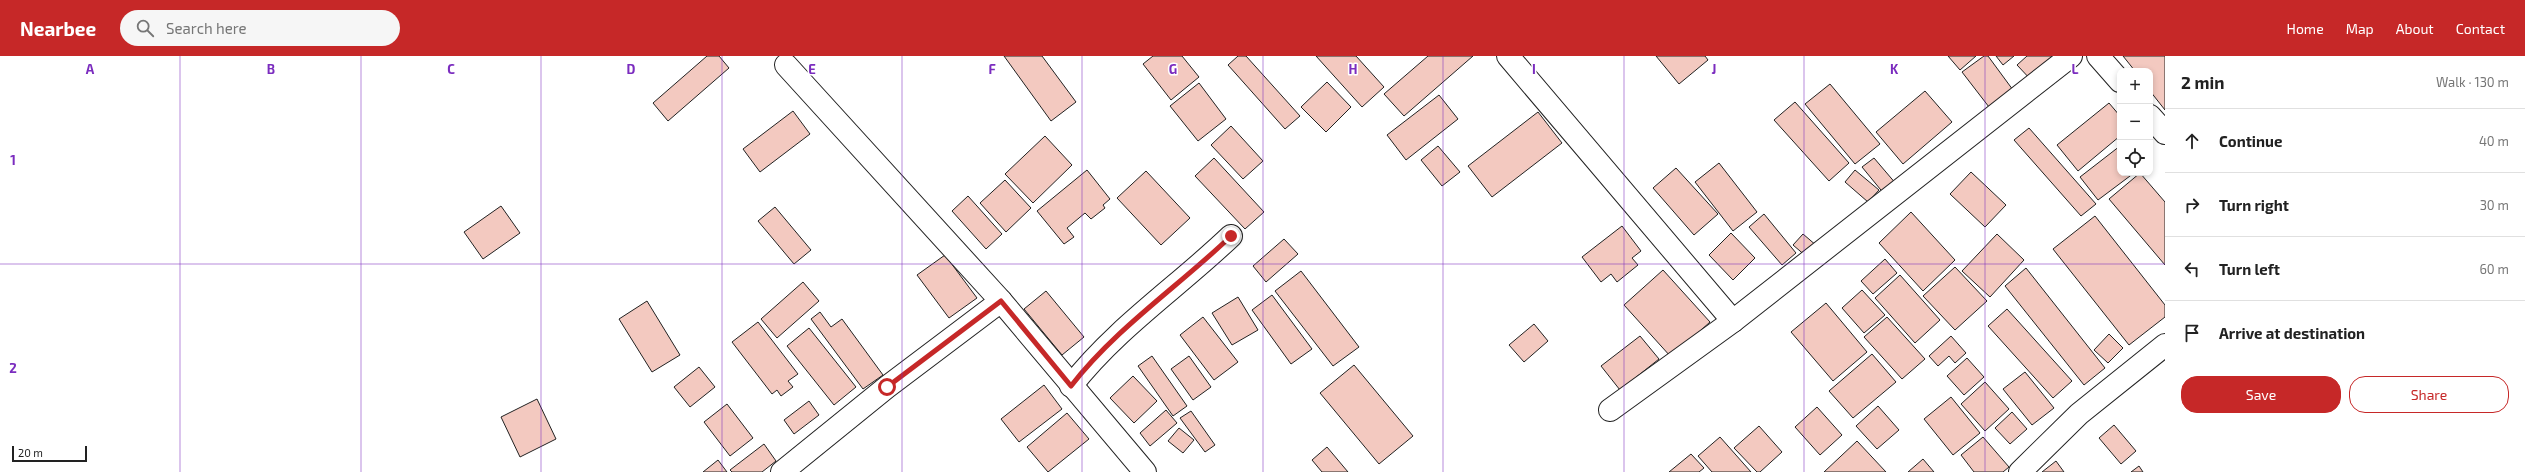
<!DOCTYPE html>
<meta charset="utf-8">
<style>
:root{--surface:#fff;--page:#f6f6f6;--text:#222;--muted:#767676;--line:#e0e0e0;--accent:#c62828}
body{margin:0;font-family:"Exo 2",sans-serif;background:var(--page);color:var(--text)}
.controls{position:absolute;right:12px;top:12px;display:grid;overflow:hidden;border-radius:8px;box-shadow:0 2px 6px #0003}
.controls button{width:36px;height:36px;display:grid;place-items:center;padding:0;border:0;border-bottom:1px solid var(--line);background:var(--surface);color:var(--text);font:20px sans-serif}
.scale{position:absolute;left:12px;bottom:10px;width:75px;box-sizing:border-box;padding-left:4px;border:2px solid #222;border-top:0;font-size:11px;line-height:14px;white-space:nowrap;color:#222;-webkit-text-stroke:3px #fff;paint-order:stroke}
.stop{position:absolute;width:12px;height:12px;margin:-9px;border:3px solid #c62828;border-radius:50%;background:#fff}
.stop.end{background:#c62828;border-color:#fff;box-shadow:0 1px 4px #0008}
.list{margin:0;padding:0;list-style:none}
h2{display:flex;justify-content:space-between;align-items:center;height:52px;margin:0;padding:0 16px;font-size:17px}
h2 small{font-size:13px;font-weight:400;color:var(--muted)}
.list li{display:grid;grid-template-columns:26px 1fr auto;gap:12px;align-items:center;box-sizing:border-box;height:64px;padding:0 16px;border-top:1px solid var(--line)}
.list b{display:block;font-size:15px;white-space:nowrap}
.list em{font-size:13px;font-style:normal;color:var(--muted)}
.actions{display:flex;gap:8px;padding:12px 16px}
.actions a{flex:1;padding:9px 0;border:1px solid var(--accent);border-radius:16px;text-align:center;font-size:14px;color:var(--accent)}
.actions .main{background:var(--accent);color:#fff}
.icon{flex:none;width:22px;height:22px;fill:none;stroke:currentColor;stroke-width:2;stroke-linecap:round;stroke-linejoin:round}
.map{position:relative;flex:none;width:2165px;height:416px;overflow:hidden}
header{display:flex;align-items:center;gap:24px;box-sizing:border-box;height:56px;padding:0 20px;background:var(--accent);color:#fff}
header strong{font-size:19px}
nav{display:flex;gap:22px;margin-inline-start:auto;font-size:14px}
.search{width:280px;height:36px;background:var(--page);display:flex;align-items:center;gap:10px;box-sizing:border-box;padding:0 14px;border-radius:22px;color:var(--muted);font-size:15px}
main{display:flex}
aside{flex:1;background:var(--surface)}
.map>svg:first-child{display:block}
.building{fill:#f3c9c0;stroke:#222}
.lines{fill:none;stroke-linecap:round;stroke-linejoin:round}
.minor-casing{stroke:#222;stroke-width:24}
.minor{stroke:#fff;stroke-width:22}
.route{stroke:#c62828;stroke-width:5}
.grid{fill:none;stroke:#7b2cbf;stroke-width:1;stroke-opacity:0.55}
.grid-label{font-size:13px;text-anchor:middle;font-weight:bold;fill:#7b2cbf;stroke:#fff;stroke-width:3;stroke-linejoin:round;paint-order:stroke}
</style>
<header>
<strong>Nearbee</strong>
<div class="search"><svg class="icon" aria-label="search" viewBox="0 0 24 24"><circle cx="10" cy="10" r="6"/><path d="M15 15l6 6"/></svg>Search here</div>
<nav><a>Home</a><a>Map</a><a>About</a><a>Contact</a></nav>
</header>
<main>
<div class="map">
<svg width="2165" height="416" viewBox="0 0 2165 416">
<rect width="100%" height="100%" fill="#fff"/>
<!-- building -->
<g class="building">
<path d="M707 0H719L729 12 668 65 653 47Z"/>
<path d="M1004 0H1042L1076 46 1051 65Z"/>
<path d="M1153 0H1182L1199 21 1171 44 1143 8Z"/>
<path d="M1238 0H1246L1300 60 1285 73 1228 9Z"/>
<path d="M1316 0H1356L1384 31 1362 51Z"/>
<path d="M1428 0H1473L1404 60 1384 38Z"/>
<path d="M1656 0H1705L1708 4 1679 28Z"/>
<path d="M1948 0H1976L1960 14Z"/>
<path d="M1984 0H1988L2013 34 1989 51 1962 16Z"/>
<path d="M1996 0H2014L2003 9Z"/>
<path d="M2027 0H2062L2033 26 2017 9Z"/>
<path d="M2123 0H2165V54L2150 35V15H2135Z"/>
<path d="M1327 26 1351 51 1326 76 1301 51Z"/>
<path d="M1199 27 1226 63 1198 85 1170 50Z"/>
<path d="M1830 28 1880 88 1855 108 1805 48Z"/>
<path d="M1925 35 1952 66 1903 108 1876 76Z"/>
<path d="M1439 39 1458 63 1406 104 1387 79Z"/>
<path d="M1795 46 1849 107 1829 125 1774 64Z"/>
<path d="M2109 47 2120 60V80L2078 115 2057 89Z"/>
<path d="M793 55 810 78 760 116 743 93Z"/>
<path d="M1538 56 1562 87 1492 141 1468 110Z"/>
<path d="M1231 70 1263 105 1243 123 1211 89Z"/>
<path d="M2029 72 2096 148 2081 160 2014 84Z"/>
<path d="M1045 80 1072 109 1033 147 1005 118Z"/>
<path d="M1438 90 1460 116 1442 130 1421 104Z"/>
<path d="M2120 90V117H2134L2098 144 2080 121Z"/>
<path d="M1214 102 1264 156 1245 173 1195 120Z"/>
<path d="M1874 102 1897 129 1885 139 1862 111Z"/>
<path d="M1719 107 1757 156 1733 175 1695 126Z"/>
<path d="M1676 112 1718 158 1694 179 1653 132Z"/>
<path d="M1087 114 1110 143 1103 149 1105 152 1091 163 1085 157 1067 172 1074 181 1064 188 1037 155Z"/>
<path d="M1855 114 1879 134 1868 146 1845 126Z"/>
<path d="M1146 115 1190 162 1161 189 1117 142Z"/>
<path d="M1971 116 2006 149 1985 171 1950 138Z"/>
<path d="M2140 117 2165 146V209L2109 143Z"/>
<path d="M1005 124 1031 152 1006 176 980 147Z"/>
<path d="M968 140 1002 178 986 193 952 155Z"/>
<path d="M501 150 520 177 483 203 464 176Z"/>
<path d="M775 151 811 194 794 208 758 165Z"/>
<path d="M1911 156 1955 204 1923 235 1879 187Z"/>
<path d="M1764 158 1796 197 1782 209 1749 171Z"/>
<path d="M2095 160 2165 249V261L2129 289 2053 193Z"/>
<path d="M1622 170 1641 195 1632 202 1638 209 1617 226 1611 218 1601 226 1582 201Z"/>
<path d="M1731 177 1755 202 1733 224 1709 199Z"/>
<path d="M1803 178 1817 190 1807 201 1793 189Z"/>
<path d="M1997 178 2024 204 1990 241 1962 215Z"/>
<path d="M1284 183 1298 198 1266 226 1253 210Z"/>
<path d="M945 199 977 242 949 262 917 219Z"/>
<path d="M1885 203 1897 217 1873 238 1861 225Z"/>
<path d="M1955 211 1987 245 1955 274 1923 240Z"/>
<path d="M2026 212 2105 312 2084 329 2005 230Z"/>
<path d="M1663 214 1710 266 1671 301 1624 249Z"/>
<path d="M1301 215 1359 291 1333 310 1275 235Z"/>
<path d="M1900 219 1940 264 1915 287 1875 242Z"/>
<path d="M803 226 819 245 777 282 761 263Z"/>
<path d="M1862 234 1885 259 1864 277 1842 252Z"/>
<path d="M1046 235 1084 281 1062 299 1024 253Z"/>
<path d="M1272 239 1312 293 1291 308 1252 254Z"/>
<path d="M1238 241 1258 274 1232 289 1212 257Z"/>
<path d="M647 245 680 299 652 316 619 263Z"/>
<path d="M1826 247 1867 296 1833 325 1791 276Z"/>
<path d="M2007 253 2072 325 2053 342 1988 270Z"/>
<path d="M820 256 831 271 842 263 883 319 863 333 811 263Z"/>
<path d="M1203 261 1238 306 1214 324 1180 279Z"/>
<path d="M1887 261 1925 303 1902 323 1864 281Z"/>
<path d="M758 266 798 318 788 325 793 331 781 340 777 334 772 338 732 286Z"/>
<path d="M1534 268 1548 285 1524 306 1509 289Z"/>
<path d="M809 272 856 331 834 349 787 290Z"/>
<path d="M2109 278 2123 292 2108 307 2094 294Z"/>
<path d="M1640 280 1659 303 1620 334 1601 310Z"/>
<path d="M1951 280 1966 297 1955 307 1949 300 1938 310 1929 300Z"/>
<path d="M1872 298 1896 326 1853 362 1829 335Z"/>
<path d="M1152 300 1187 350 1173 360 1138 310Z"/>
<path d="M1189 300 1211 331 1193 344 1171 313Z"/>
<path d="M1967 302 1984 321 1964 339 1947 320Z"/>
<path d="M1354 309 1413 380 1379 408 1320 337Z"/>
<path d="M699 311 715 331 690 351 674 331Z"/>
<path d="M2025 316 2054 352 2032 369 2003 333Z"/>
<path d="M1133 320 1157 345 1134 367 1110 342Z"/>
<path d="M1985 326 2009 353 1985 375 1961 348Z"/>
<path d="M1044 329 1062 353 1019 386 1001 363Z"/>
<path d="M1951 341 1980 377 1953 399 1924 363Z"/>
<path d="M537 343 556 383 520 401 501 361Z"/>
<path d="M809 345 819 359 794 378 784 364Z"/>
<path d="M727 348 753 382 730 400 704 366Z"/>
<path d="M1878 350 1899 374 1877 393 1856 370Z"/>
<path d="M1817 351 1842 379 1820 399 1795 371Z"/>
<path d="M1166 354 1177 367 1150 390 1140 377Z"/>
<path d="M1191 355 1215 389 1205 396 1180 362Z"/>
<path d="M2012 356 2027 373 2010 388 1995 372Z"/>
<path d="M1067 357 1089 383 1048 416 1027 391Z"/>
<path d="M2114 369 2136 395 2121 408 2099 382Z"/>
<path d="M1759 370 1782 396 1760 416H1757L1734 392Z"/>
<path d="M1179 372 1194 384 1183 397 1168 385Z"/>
<path d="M1720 381 1751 416H1712L1698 400Z"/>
<path d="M1983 381 2009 411 2003 416H1974L1961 399Z"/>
<path d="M1857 385 1886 416H1824Z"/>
<path d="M764 388 776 405 762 416H732L730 414Z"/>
<path d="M1327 391 1348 416H1322L1312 404Z"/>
<path d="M1691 398 1704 412 1699 416H1669Z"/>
<path d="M1923 403 1934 416H1908Z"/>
<path d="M718 404 727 416H703Z"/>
<path d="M2056 405 2064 416H2042Z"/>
<path d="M2139 410 2143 416H2131Z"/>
</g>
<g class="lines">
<defs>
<g id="minor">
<path d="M1508 0 1733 265"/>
<path d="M2098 0 2120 25"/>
<path d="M786 9 1001 245 1145 416"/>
<path d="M2150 60 2165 77"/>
<path d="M1071 330C1116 272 1179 230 1231 180"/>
<path d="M1610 354 1733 265 2071 0"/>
<path d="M782 416 887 331 1001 245"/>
<path d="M2020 416 2079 358 2165 289"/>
</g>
</defs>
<!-- minor casing -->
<use href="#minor" class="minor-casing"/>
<!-- minor -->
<use href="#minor" class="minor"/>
</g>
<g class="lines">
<!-- route -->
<path class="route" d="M887 331 1001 245 1071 330C1116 272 1179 230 1231 180"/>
</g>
<!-- grid -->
<path class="grid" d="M180 0V416M361 0V416M541 0V416M722 0V416M902 0V416M1082 0V416M1263 0V416M1443 0V416M1624 0V416M1804 0V416M1985 0V416M0 208H2165"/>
<g class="grid-label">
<text x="90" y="18">A</text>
<text x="271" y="18">B</text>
<text x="451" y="18">C</text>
<text x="631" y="18">D</text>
<text x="812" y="18">E</text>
<text x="992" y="18">F</text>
<text x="1173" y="18">G</text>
<text x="1353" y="18">H</text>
<text x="1534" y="18">I</text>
<text x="1714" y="18">J</text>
<text x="1894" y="18">K</text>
<text x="2075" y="18">L</text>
<text x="13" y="109">1</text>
<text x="13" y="317">2</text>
</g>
</svg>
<div class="controls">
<button>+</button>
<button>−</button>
<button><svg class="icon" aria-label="locate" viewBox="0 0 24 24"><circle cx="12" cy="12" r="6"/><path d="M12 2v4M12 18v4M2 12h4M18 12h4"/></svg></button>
</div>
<div class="scale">20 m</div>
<div class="stop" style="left:887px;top:331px"></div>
<div class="stop end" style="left:1231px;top:180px"></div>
</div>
<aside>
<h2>2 min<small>Walk · 130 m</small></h2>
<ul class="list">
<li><svg class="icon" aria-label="ahead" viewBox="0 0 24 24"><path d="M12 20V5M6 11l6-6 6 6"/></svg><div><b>Continue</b></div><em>40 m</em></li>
<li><svg class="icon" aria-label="right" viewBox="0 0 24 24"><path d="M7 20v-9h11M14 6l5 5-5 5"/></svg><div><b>Turn right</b></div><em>30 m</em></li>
<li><svg class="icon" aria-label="left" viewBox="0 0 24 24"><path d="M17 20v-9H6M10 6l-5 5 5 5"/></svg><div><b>Turn left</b></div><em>60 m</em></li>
<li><svg class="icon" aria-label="arrive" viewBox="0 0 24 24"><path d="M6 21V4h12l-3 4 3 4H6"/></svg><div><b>Arrive at destination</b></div></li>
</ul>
<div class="actions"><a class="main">Save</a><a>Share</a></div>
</aside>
</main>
